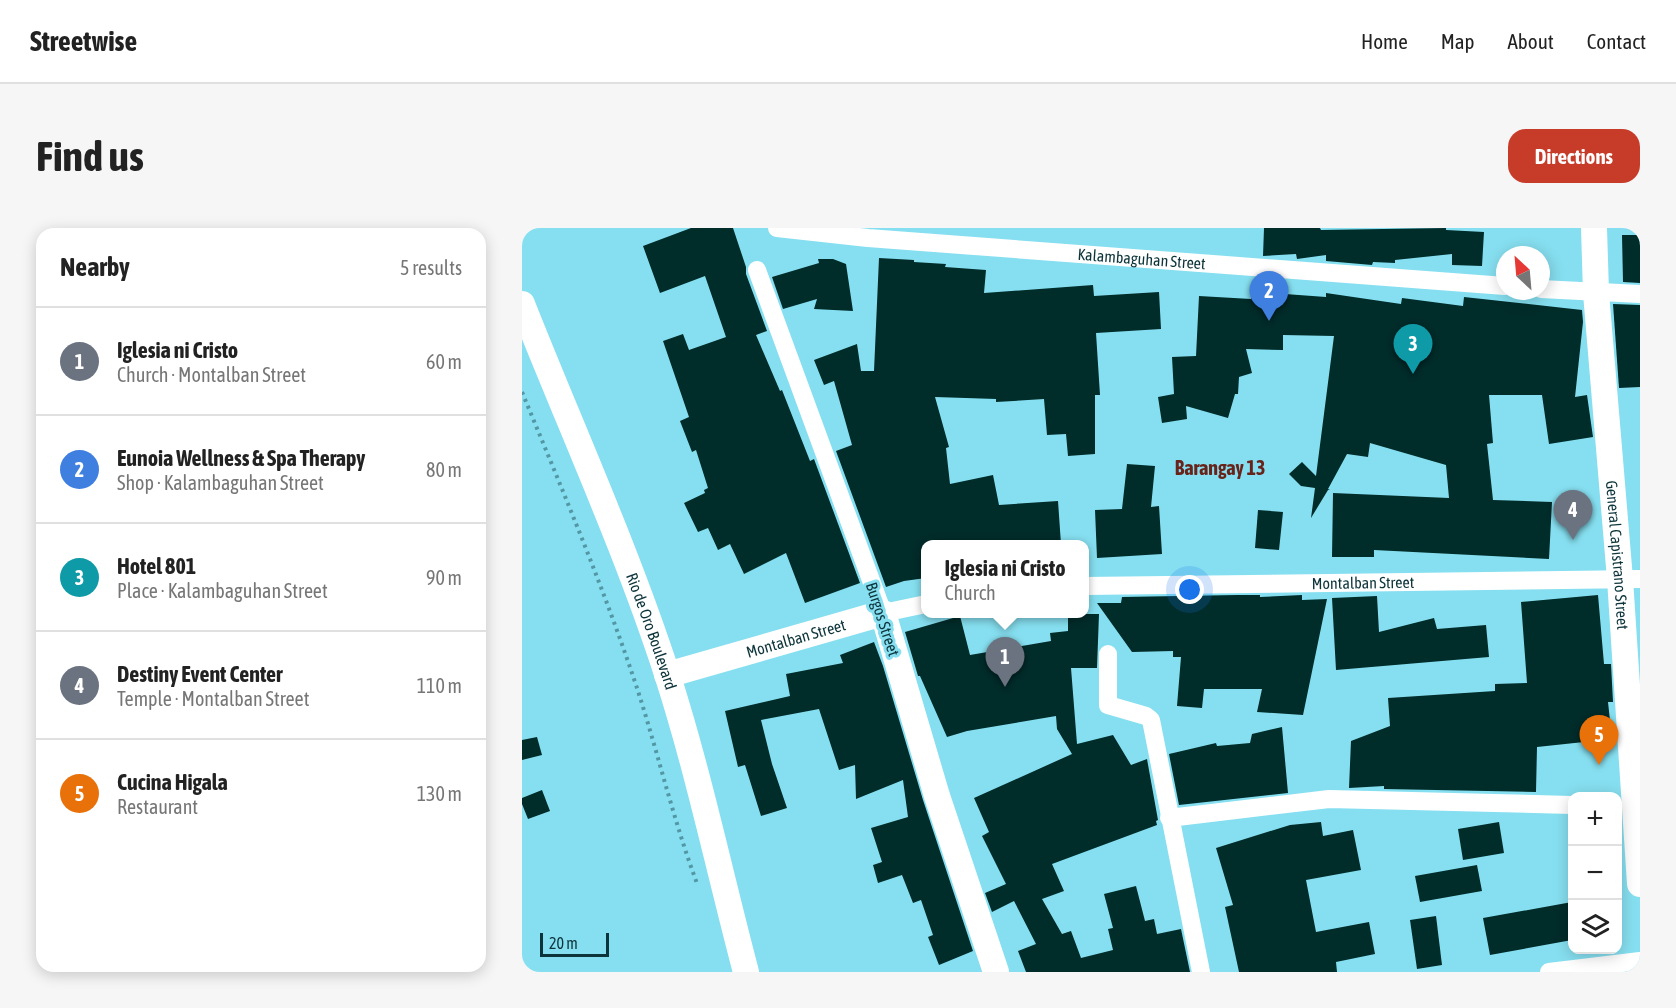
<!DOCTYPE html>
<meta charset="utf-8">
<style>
:root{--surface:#fff;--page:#f6f6f6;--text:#222;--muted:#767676;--line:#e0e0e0;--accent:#c73b29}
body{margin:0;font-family:"Asap Condensed",sans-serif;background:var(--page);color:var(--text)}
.controls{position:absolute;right:18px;bottom:18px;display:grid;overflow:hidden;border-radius:12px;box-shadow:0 3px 15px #0003}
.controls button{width:54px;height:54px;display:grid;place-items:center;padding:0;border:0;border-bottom:2px solid var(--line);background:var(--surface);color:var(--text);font:30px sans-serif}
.compass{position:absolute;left:974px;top:18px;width:54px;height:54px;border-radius:50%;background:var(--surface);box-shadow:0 3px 15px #0003;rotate:334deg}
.scale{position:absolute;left:18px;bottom:15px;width:69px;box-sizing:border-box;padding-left:6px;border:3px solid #0d343b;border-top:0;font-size:16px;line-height:21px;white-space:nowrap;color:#0d343b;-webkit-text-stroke:4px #86dff0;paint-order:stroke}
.you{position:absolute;left:668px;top:362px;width:21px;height:21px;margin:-15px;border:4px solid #fff;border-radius:50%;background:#1a73e8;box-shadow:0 0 0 9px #1a73e833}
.badge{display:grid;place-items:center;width:39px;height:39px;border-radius:50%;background:var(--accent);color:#fff;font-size:20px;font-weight:700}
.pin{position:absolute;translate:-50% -50px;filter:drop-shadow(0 2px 3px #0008)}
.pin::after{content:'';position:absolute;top:32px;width:21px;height:18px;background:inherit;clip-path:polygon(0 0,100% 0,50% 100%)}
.popup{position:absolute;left:399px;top:312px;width:168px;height:78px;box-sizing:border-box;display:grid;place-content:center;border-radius:12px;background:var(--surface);filter:drop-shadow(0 2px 4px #0005);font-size:20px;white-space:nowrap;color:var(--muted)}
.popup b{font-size:22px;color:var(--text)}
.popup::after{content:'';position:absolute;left:50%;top:100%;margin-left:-12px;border:12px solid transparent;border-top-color:var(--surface)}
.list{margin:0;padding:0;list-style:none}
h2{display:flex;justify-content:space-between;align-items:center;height:78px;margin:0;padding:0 24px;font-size:26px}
h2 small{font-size:20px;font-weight:400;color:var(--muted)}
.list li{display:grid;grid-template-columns:39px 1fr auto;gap:18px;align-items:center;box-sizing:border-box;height:108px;padding:0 24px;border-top:2px solid var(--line)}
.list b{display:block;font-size:22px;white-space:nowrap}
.list p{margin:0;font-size:20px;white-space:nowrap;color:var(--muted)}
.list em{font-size:20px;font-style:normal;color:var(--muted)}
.icon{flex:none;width:33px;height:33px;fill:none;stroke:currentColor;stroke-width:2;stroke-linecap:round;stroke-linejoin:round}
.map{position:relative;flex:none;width:1118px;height:744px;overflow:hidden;border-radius:18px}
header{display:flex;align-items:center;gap:36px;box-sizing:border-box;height:84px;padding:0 30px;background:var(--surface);border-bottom:2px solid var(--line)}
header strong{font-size:28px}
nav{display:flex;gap:33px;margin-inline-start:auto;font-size:21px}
.intro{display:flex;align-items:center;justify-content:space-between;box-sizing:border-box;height:144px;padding:0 36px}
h1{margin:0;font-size:42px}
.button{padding:15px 27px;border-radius:18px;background:var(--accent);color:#fff;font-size:21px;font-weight:700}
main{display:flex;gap:36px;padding:0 36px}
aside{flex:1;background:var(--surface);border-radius:18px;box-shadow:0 3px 15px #0003}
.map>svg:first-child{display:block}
.building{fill:#002c2a}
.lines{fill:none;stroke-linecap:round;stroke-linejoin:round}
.path{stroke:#5397a4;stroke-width:4;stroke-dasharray:3 4.5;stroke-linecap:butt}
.minor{stroke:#fff;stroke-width:18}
.secondary{stroke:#fff;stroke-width:26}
.labels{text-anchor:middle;stroke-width:6;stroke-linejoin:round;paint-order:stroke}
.street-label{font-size:16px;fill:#0d343b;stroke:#86dff0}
.quarter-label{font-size:20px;font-weight:bold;fill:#68241a;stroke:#86dff0}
</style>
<header>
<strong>Streetwise</strong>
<nav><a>Home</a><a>Map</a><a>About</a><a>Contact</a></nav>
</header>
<div class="intro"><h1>Find us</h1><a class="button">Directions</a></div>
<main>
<aside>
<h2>Nearby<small>5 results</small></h2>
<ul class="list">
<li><span class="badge" style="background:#6b7280">1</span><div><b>Iglesia ni Cristo</b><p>Church · Montalban Street</p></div><em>60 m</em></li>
<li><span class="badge" style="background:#3f7fe0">2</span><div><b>Eunoia Wellness &amp; Spa Therapy</b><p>Shop · Kalambaguhan Street</p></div><em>80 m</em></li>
<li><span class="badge" style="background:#0f9aa8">3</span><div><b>Hotel 801</b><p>Place · Kalambaguhan Street</p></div><em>90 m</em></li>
<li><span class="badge" style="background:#6b7280">4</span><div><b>Destiny Event Center</b><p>Temple · Montalban Street</p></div><em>110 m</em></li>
<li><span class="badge" style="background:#e8710a">5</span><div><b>Cucina Higala</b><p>Restaurant</p></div><em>130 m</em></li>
</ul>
</aside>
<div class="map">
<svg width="1118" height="744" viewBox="0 0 1118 744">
<rect width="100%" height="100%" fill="#86dff0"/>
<!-- building -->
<g class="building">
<path d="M169 0H211L224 39V46L245 103 234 107 258 163 260 162 288 233 292 231 338 355 283 375 264 325 222 346 208 316 196 322 186 300 176 304 162 275 183 265 182 262 186 260 174 222 170 224 158 193 167 189 141 113 161 106 167 122 204 109 183 48 138 65 121 18Z"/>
<path d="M742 0H798L799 2 924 0V2L962 4 960 38 930 37V26L873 32V35L851 34 850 37 804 33V27L775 31 774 26 741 28Z"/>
<path d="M1100 7H1118V55L1101 54Z"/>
<path d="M357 30 392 32V34L424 36 423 39 464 42 462 65 571 57 572 68 637 64 639 101 574 105 578 167H573V226L546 228 544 206 525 207 522 171 474 174V171L413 169 427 219 424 220 428 256 471 247 477 277 536 273 539 316H404V350L382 353 364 359 314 223 330 217 312 153 302 157 292 132 335 116 339 143H352Z"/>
<path d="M296 31H311L324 36 331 83 292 81 295 71 261 81 250 49 297 35Z"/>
<path d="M729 62 763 64V66L804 69V65L879 76 880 70 941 78 942 69 1060 82 1061 94 1053 169 1065 167 1071 209 1027 216 1020 167H967L971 215 965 216 971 272 1030 274 1027 331 852 322V329H810L811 265 927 270 924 237 848 215 846 229 825 226 806 261 808 262H806L789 290 793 260 779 258 767 246 780 234 794 248 812 108 761 107V122L724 121 730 145 717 149 716 166H713L706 190 664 178 665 191 640 195 636 169 652 166 650 129 674 128 677 68 729 71Z"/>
<path d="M1091 76 1118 77V159L1097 160Z"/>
<path d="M605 236 633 238 629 279 637 278 640 326 575 330 573 282 600 281Z"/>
<path d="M736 282 761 284 757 322 733 320Z"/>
<path d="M715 367H738V369L780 367V372L805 371 781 487 735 484 740 461H682L680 480 655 478 659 429H651V423L610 424 575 375H599L600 369Z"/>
<path d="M1076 367 1082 436H1089L1091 474H1086L1090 511 1015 519 1014 564 862 561V558L827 560 829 513 868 498 866 470 973 463V456L1005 455 999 374Z"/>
<path d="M855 368 857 404 912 390 915 401 964 397 967 429 814 442 810 370Z"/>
<path d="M546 386H577L575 440H549L555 516 591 507 609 537 625 531 636 592 634 593 635 597 530 636 542 663 520 671 540 706 549 703 559 730 591 722 586 701 591 700 582 666 614 658 623 693 632 691 635 706 659 701 668 744H504L496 723 514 716 492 673 470 684 463 665 484 656 460 608 467 604 452 570 550 526 535 501 534 488 445 503 425 509 398 448H396L383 404 438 388 448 427 529 413 528 405 546 403Z"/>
<path d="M352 414 361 438 401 572 451 723 417 737 406 709 411 707 399 672 391 675 380 647 356 655 351 637 360 634 349 600 386 589 381 552 334 571 333 537 317 542 297 481 239 492 250 536 265 580 239 588 223 537 216 539 203 483 268 468 264 446 321 435 318 427Z"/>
<path d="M760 499 766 565 657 577 647 526 694 515 695 518 728 515 730 506Z"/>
<path d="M15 509 20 527 0 532V512Z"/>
<path d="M20 562 28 583 6 591 0 576V570Z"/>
<path d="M799 594 801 608 831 602 839 642 784 652 794 704 847 694 853 726 814 734 815 744H717L703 679 711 677 694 620 768 597Z"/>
<path d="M977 594 982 625 941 632 936 601Z"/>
<path d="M955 637 960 663 898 674 893 648Z"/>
<path d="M1050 674V712L968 727 961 690Z"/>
<path d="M914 688 920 737 895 741 888 692Z"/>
</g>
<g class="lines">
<!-- path -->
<path class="path" d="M0 164C40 261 81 358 114 457 136 524 151 592 176 658"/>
<!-- minor -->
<g class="minor">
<path id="s1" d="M255 0 346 10 983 58"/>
<path d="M235 42 361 385 404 376"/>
<path d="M1019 61 1118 66"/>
<path id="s2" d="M562 358 1118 351"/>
<path d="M586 426V477L624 488 629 492 679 744"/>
<path d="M647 590 807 571 1050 577"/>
<path d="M1027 744 1118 733"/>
</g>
<!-- secondary -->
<g class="secondary">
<path id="s3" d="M1072 0 1074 65 1098 351 1118 656"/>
<path id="s4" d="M0 76C49 200 105 322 146 449 177 546 198 646 224 744"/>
<path id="s5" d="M145 447 361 385 415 568 474 744"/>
</g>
</g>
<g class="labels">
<!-- street labels -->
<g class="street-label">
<text dy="6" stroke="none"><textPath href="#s1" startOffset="366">Kalambaguhan Street</textPath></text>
<text dy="6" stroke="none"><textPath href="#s3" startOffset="328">General Capistrano Street</textPath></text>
<text dy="6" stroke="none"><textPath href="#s2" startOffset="279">Montalban Street</textPath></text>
<text transform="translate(361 391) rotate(72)" y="6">Burgos Street</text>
<text dy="6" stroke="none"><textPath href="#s4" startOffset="352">Rio de Oro Boulevard</textPath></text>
<text dy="6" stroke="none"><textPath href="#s5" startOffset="134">Montalban Street</textPath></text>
</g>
<!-- quarter labels -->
<g class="quarter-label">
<text x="698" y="247">Barangay 13</text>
</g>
</g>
</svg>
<div class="controls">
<button>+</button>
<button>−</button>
<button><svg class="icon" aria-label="layers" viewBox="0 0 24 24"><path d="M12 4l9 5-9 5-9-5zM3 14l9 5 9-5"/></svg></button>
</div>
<svg class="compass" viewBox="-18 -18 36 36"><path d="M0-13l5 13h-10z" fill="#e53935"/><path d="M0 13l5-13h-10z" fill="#767676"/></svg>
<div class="scale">20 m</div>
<div class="you"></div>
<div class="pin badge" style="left:483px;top:459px;background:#6b7280">1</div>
<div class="popup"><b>Iglesia ni Cristo</b>Church</div>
<div class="pin badge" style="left:747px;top:93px;background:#3f7fe0">2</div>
<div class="pin badge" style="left:891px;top:146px;background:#0f9aa8">3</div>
<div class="pin badge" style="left:1051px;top:312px;background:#6b7280">4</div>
<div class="pin badge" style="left:1077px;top:537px;background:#e8710a">5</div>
</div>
</main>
